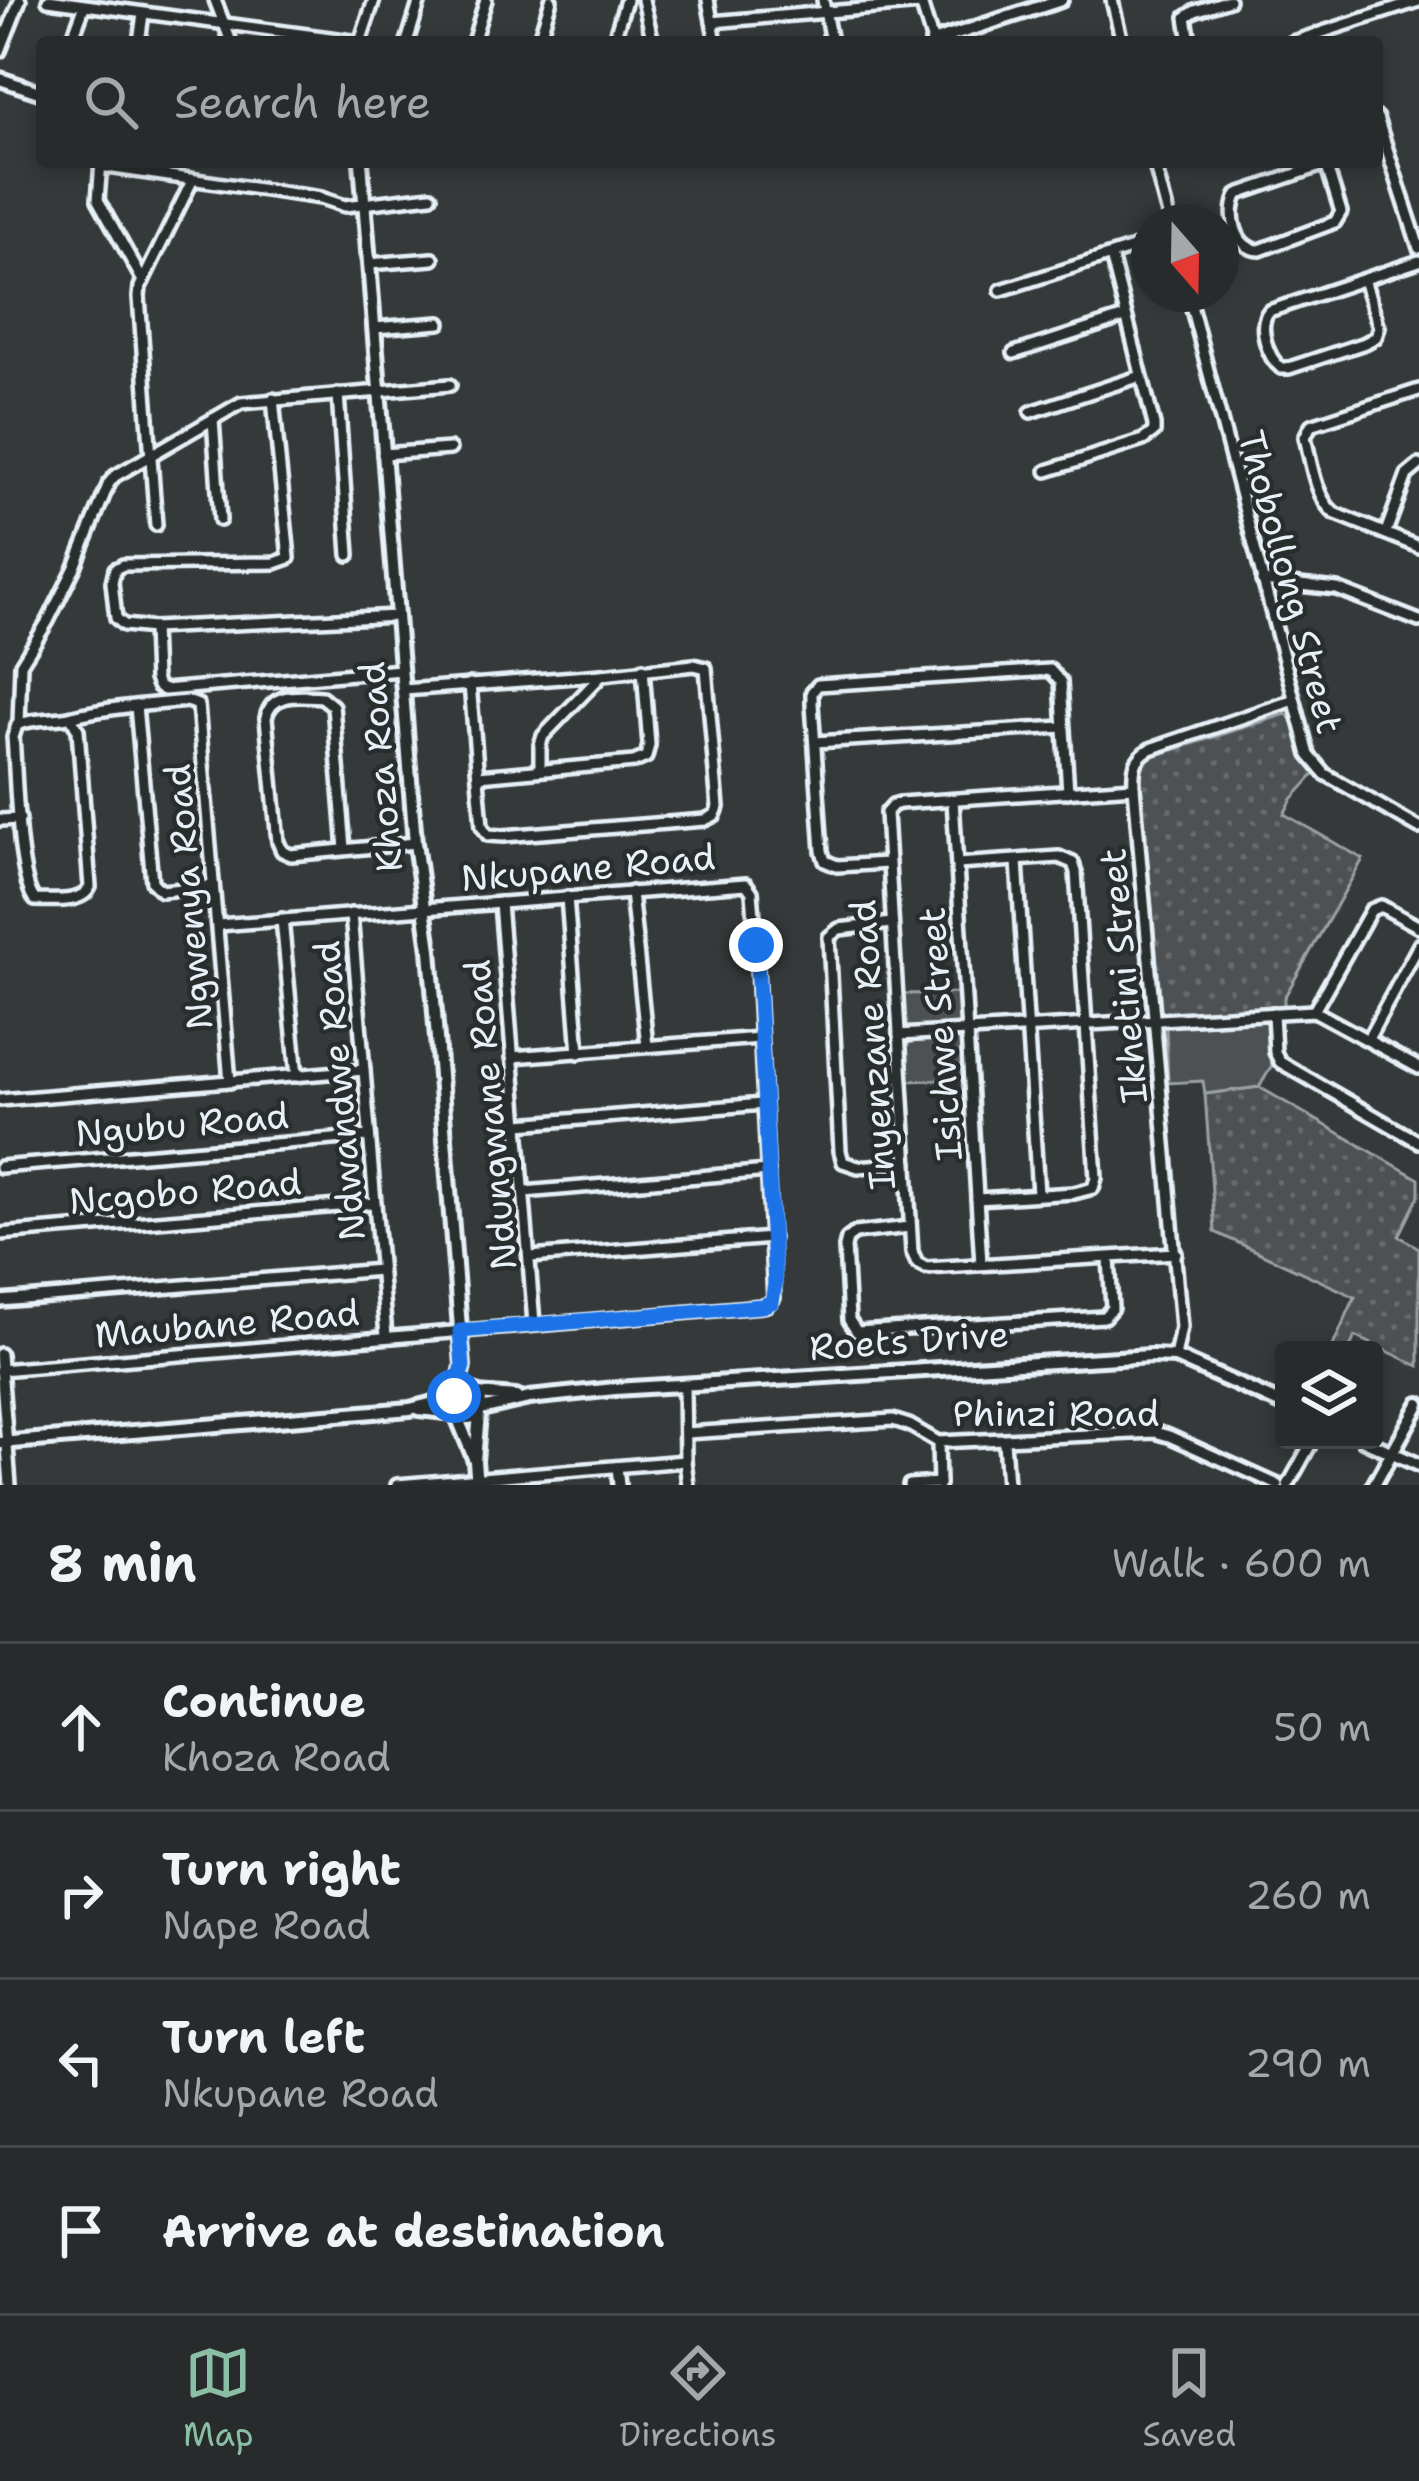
<!DOCTYPE html>
<meta charset="utf-8">
<style>
:root{--surface:#282b2c;--page:#303334;--text:#f1f3f6;--muted:#a5a7a9;--line:#444748;--accent:#8abfa5}
body{margin:0;font-family:"Shantell Sans",sans-serif;background:var(--page);color:var(--text)}
.controls{position:absolute;right:36px;bottom:36px;display:grid;overflow:hidden;border-radius:12px;box-shadow:0 6px 18px #0003}
.controls button{width:108px;height:108px;display:grid;place-items:center;padding:0;border:0;border-bottom:3px solid var(--line);background:var(--surface);color:var(--text);font:60px sans-serif}
.compass{position:absolute;left:1131px;top:204px;width:108px;height:108px;border-radius:50%;background:var(--surface);box-shadow:0 6px 18px #0003;rotate:160deg}
.stop{position:absolute;width:36px;height:36px;margin:-27px;border:9px solid #1a73e8;border-radius:50%;background:#fff}
.stop.end{background:#1a73e8;border-color:#fff;box-shadow:0 3px 12px #0008}
.list{margin:0;padding:0;list-style:none}
h2{display:flex;justify-content:space-between;align-items:center;height:156px;margin:0;padding:0 48px;font-size:51px}
h2 small{font-size:39px;font-weight:400;color:var(--muted)}
.list li{display:grid;grid-template-columns:78px 1fr auto;gap:36px;align-items:center;box-sizing:border-box;height:168px;padding:0 48px;border-top:3px solid var(--line)}
.list b{display:block;font-size:45px;white-space:nowrap}
.list p{margin:0;font-size:39px;white-space:nowrap;color:var(--muted)}
.list em{font-size:39px;font-style:normal;color:var(--muted)}
.icon{flex:none;width:66px;height:66px;fill:none;stroke:currentColor;stroke-width:2;stroke-linecap:round;stroke-linejoin:round}
.map{position:relative;flex:none;width:1419px;height:1485px;overflow:hidden}
.search{position:absolute;background:var(--surface);box-shadow:0 6px 18px #0003;left:36px;right:36px;top:36px;height:132px;display:flex;align-items:center;gap:30px;box-sizing:border-box;padding:0 42px;border-radius:12px;color:var(--muted);font-size:45px}
.sheet{height:828px;background:var(--surface)}
nav{display:flex;justify-content:space-around;align-items:center;box-sizing:border-box;height:168px;border-top:3px solid var(--line);background:var(--surface);font-size:33px;color:var(--muted)}
nav a{display:grid;justify-items:center;gap:6px}
nav .on{color:var(--accent)}
.map>svg:first-child{display:block}
.grass{fill:url(#grass-dots);stroke:#9aa1a5;stroke-width:3}
.green{fill:#4d5152;stroke:#9aa1a5;stroke-width:3}
.lines{fill:none;stroke-linecap:round;stroke-linejoin:round}
.minor-casing{stroke:#e8f1f8;stroke-width:18}
.tertiary-casing{stroke:#e8f1f8;stroke-width:20}
.minor{stroke:#2a2d2e;stroke-width:9}
.tertiary{stroke:#2a2d2e;stroke-width:10}
.route{stroke:#1a73e8;stroke-width:15}
.labels{text-anchor:middle;stroke-width:9;stroke-linejoin:round;paint-order:stroke}
.street-label{font-size:36px;fill:#e8f1f8;stroke:#2a2d2e}
</style>
<div class="map">
<svg width="1419" height="1485" viewBox="0 0 1419 1485">
<defs>
<pattern id="grass-dots" width="8" height="8" patternUnits="userSpaceOnUse" patternTransform="scale(3)"><rect width="8" height="8" fill="#4d5152"/><path d="M2 2h.1M6 6h.1" fill="none" stroke="#676a6c" stroke-width="1.8" stroke-linecap="round"/></pattern>
</defs>
<rect width="100%" height="100%" fill="#35393a"/>
<filter id="ink" filterUnits="userSpaceOnUse"><feTurbulence type="fractalNoise" baseFrequency=".00833" numOctaves="2"/><feDisplacementMap in="SourceGraphic" scale="24" xChannelSelector="R" yChannelSelector="G"/><feConvolveMatrix kernelMatrix="1 2 1 2 8 2 1 2 1" color-interpolation-filters="sRGB"/></filter>
<g filter="url(#ink)">
<!-- grass -->
<g class="grass">
<path d="M1286 714 1293 719 1305 760 1315 774 1292 799 1284 814 1363 859 1284 998V1010L1165 1017 1161 1008 1140 774 1143 764 1151 757Z"/>
<path d="M1259 1087 1419 1179V1196L1399 1236 1419 1248V1366L1355 1336 1349 1350H1331L1355 1297 1215 1232 1205 1094Z"/>
</g>
<!-- green -->
<g class="green">
<path d="M962 993 963 1030 905 1031 902 994Z"/>
<path d="M1265 1021 1268 1026 1272 1066 1259 1087 1205 1094 1203 1081 1168 1083 1166 1027Z"/>
<path d="M956 1038 964 1044 967 1079 906 1081V1044L914 1041Z"/>
</g>
<g class="lines">
<defs>
<g id="minor">
<path d="M48 0 360 42 374 0"/>
<path d="M215 0 231 42"/>
<path d="M643 0 653 42"/>
<path d="M708 0 716 42"/>
<path d="M823 0 831 42"/>
<path d="M920 0 933 42"/>
<path d="M1112 0 1122 42"/>
<path d="M712 22 921 4"/>
<path d="M71 42 84 7"/>
<path d="M139 42 143 14"/>
<path d="M407 42 420 0"/>
<path d="M473 42 486 0"/>
<path d="M538 42 551 0"/>
<path d="M613 42 626 0"/>
<path d="M1190 42 1186 17 1195 11 1229 0"/>
<path d="M1292 42 1419 1"/>
<path d="M0 51 20 0"/>
<path d="M1377 118 1419 248"/>
<path d="M101 162 98 200 143 281"/>
<path d="M1154 162 1170 222"/>
<path d="M1326 164 1341 212 1335 222 1260 250C1235 250 1227 213 1238 194L1332 162"/>
<path d="M100 166 321 198 345 206 431 196"/>
<path d="M369 264 433 259"/>
<path d="M1364 280 1379 327 1376 337 1365 343 1289 368H1281C1267 357 1257 325 1269 311L1419 261"/>
<path d="M1001 290 1149 243"/>
<path d="M1188 294 1309 755 1325 774 1419 828"/>
<path d="M374 328 440 323"/>
<path d="M1014 353 1125 317"/>
<path d="M1419 390 1311 425 1305 437C1311 461 1315 497 1334 513L1419 547"/>
<path d="M338 394 349 555"/>
<path d="M273 399 289 558 275 563 123 565 115 569 112 582 116 618 124 625 153 628 397 616"/>
<path d="M1031 412 1141 376"/>
<path d="M213 419 220 520"/>
<path d="M383 454 450 449"/>
<path d="M1047 471 1143 440 1154 432V425L1111 256"/>
<path d="M156 525 139 297 140 287 192 181"/>
<path d="M1386 532 1407 475 1419 465"/>
<path d="M1262 581 1337 589 1419 621"/>
<path d="M153 628 155 679 158 686 164 690 401 670"/>
<path d="M470 684 482 826 488 835 503 836 705 820 715 815 718 807 706 668 694 665 602 675 543 736 540 745V770"/>
<path d="M404 690 602 675"/>
<path d="M136 706 152 882 161 891 213 886"/>
<path d="M71 717 78 730 90 887C82 904 52 900 35 900 17 879 16 769 13 737L17 725C35 717 55 721 73 716 111 707 148 705 187 701L198 705 230 1082"/>
<path d="M19 724 21 664 48 621 75 567 109 483 115 476 241 403 450 385"/>
<path d="M815 742 1063 727"/>
<path d="M479 776 634 762 646 757 649 745 643 669"/>
<path d="M1134 787 900 803 893 805 886 813 912 1252 917 1263 926 1268 1176 1253"/>
<path d="M953 800 981 1264"/>
<path d="M0 820 20 819"/>
<path d="M345 849 333 706 322 697C300 696 271 691 266 718L278 842 282 851 291 855 415 843"/>
<path d="M1017 861 1038 1194"/>
<path d="M888 863 837 866 825 861 822 851 812 704V692L818 685 1050 670 1061 682 1068 792"/>
<path d="M957 864 1059 857 1073 863 1076 872 1096 1178 1093 1188 1074 1193 977 1199"/>
<path d="M631 892 647 1046"/>
<path d="M567 897 579 1053"/>
<path d="M500 903 534 1323"/>
<path d="M351 914 386 1336"/>
<path d="M282 919 297 1076"/>
<path d="M892 923 839 929 829 937 840 1151 843 1162 858 1167 907 1163"/>
<path d="M1314 1011 1371 910 1381 906 1419 927"/>
<path d="M1273 1013 1275 1052 1280 1062 1419 1142"/>
<path d="M899 1035 1314 1011 1419 1068"/>
<path d="M1368 1039 1419 945"/>
<path d="M512 1057 760 1038"/>
<path d="M0 1100 364 1070"/>
<path d="M519 1124 763 1104"/>
<path d="M0 1167 369 1136"/>
<path d="M524 1192 768 1171"/>
<path d="M910 1227 855 1233 847 1239 845 1247 849 1320 857 1332 1104 1317 1112 1308 1109 1258"/>
<path d="M0 1234 375 1203"/>
<path d="M530 1257 772 1238"/>
<path d="M0 1301 380 1270"/>
<path d="M0 1354 10 1485"/>
<path d="M1175 1357 1181 1327 1134 787C1133 770 1134 758 1150 749L1294 700"/>
<path d="M0 1370 762 1306 767 1305 774 1298 755 930 752 892 746 884 218 925"/>
<path d="M684 1384 685 1461 688 1485"/>
<path d="M686 1433 893 1420 909 1425 938 1442 1155 1432 1169 1436 1278 1485"/>
<path d="M1004 1441 1007 1485"/>
<path d="M938 1442 939 1485"/>
<path d="M617 1467 619 1485"/>
<path d="M397 1485 685 1461"/>
<path d="M909 1485 939 1483"/>
<path d="M1288 1485 1313 1440"/>
</g>
<g id="tertiary">
<path d="M932 42 1061 0"/>
<path d="M0 79 42 93"/>
<path d="M361 162 415 843 430 950 463 1366 456 1395"/>
<circle cx="467" cy="1404" r="14"/>
<path d="M477 1394 516 1397"/>
<path d="M419 1409 455 1413"/>
<path d="M481 1409 529 1398 615 1389 1151 1356 1175 1357 1284 1405"/>
<path d="M456 1414 474 1458"/>
<path d="M1364 1440 1419 1465"/>
<path d="M0 1443 410 1409 454 1398"/>
<path d="M477 1485 475 1461 479 1413"/>
<path d="M1374 1485 1419 1404"/>
</g>
</defs>
<!-- minor casing -->
<use href="#minor" class="minor-casing"/>
<!-- tertiary casing -->
<use href="#tertiary" class="tertiary-casing"/>
<!-- minor -->
<use href="#minor" class="minor"/>
<!-- tertiary -->
<use href="#tertiary" class="tertiary"/>
</g>
</g>
<g class="lines" filter="url(#ink)">
<!-- route -->
<path class="route" d="M454 1396 463 1366 460 1331 762 1306 772 1302 775 1284 756 945"/>
</g>
<g class="labels">
<!-- street labels -->
<g class="street-label">
<text transform="translate(1291 582) rotate(75)" y="13">Thobollong Street</text>
<text transform="translate(380 767) rotate(-95)" y="13">Khoza Road</text>
<text transform="translate(588 867) rotate(-5)" y="13">Nkupane Road</text>
<text transform="translate(188 897) rotate(-95)" y="13">Ngwenya Road</text>
<text transform="translate(1123 976) rotate(-95)" y="13">Ikhetini Street</text>
<text transform="translate(940 1034) rotate(-94)" y="13">Isichwe Street</text>
<text transform="translate(872 1045) rotate(-94)" y="13">Inyenzane Road</text>
<text transform="translate(339 1091) rotate(-95)" y="13">Ndwandwe Road</text>
<text transform="translate(490 1115) rotate(-95)" y="13">Ndungwane Road</text>
<text transform="translate(182 1124) rotate(-5)" y="13">Ngubu Road</text>
<text transform="translate(185 1191) rotate(-5)" y="13">Ncgobo Road</text>
<text transform="translate(227 1323) rotate(-5)" y="13">Maubane Road</text>
<text transform="translate(909 1340) rotate(-4)" y="13">Roets Drive</text>
<text x="1056" y="1426">Phinzi Road</text>
</g>
</g>
</svg>
<div class="controls">
<button><svg class="icon" aria-label="layers" viewBox="0 0 24 24"><path d="M12 4l9 5-9 5-9-5zM3 14l9 5 9-5"/></svg></button>
</div>
<svg class="compass" viewBox="-18 -18 36 36"><path d="M0-13l5 13h-10z" fill="#e53935"/><path d="M0 13l5-13h-10z" fill="#a5a7a9"/></svg>
<div class="stop" style="left:454px;top:1396px"></div>
<div class="stop end" style="left:756px;top:945px"></div>
<div class="search"><svg class="icon" aria-label="search" viewBox="0 0 24 24"><circle cx="10" cy="10" r="6"/><path d="M15 15l6 6"/></svg>Search here</div>
</div>
<section class="sheet">
<h2>8 min<small>Walk · 600 m</small></h2>
<ul class="list">
<li><svg class="icon" aria-label="ahead" viewBox="0 0 24 24"><path d="M12 20V5M6 11l6-6 6 6"/></svg><div><b>Continue</b><p>Khoza Road</p></div><em>50 m</em></li>
<li><svg class="icon" aria-label="right" viewBox="0 0 24 24"><path d="M7 20v-9h11M14 6l5 5-5 5"/></svg><div><b>Turn right</b><p>Nape Road</p></div><em>260 m</em></li>
<li><svg class="icon" aria-label="left" viewBox="0 0 24 24"><path d="M17 20v-9H6M10 6l-5 5 5 5"/></svg><div><b>Turn left</b><p>Nkupane Road</p></div><em>290 m</em></li>
<li><svg class="icon" aria-label="arrive" viewBox="0 0 24 24"><path d="M6 21V4h12l-3 4 3 4H6"/></svg><div><b>Arrive at destination</b></div></li>
</ul>
</section>
<nav>
<a class="on"><svg class="icon" aria-label="map" viewBox="0 0 24 24"><path d="M3 6l6-2 6 2 6-2v14l-6 2-6-2-6 2zM9 4v14M15 6v14"/></svg>Map</a>
<a><svg class="icon" aria-label="directions" viewBox="0 0 24 24"><path d="M12 3l9 9-9 9-9-9zM9 14v-3h6M13 9l2 2-2 2"/></svg>Directions</a>
<a><svg class="icon" aria-label="saved" viewBox="0 0 24 24"><path d="M7 4h10v16l-5-4-5 4z"/></svg>Saved</a>
</nav>
